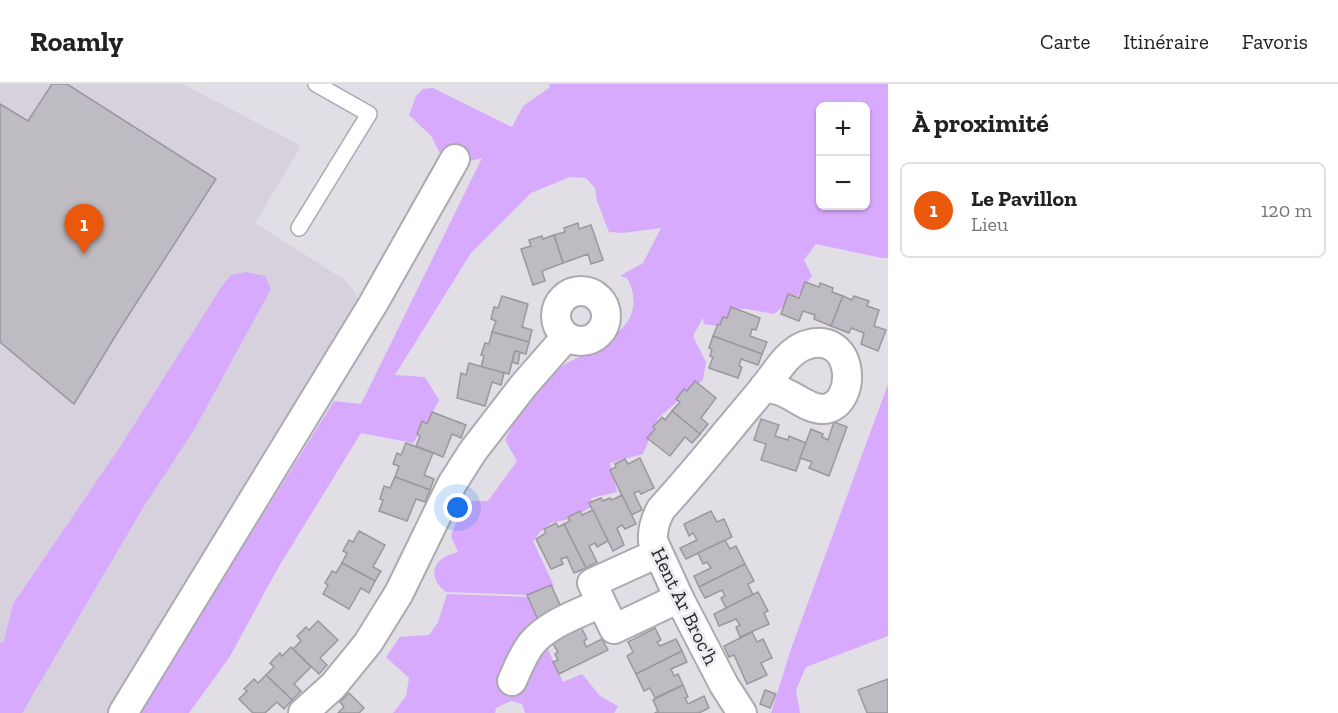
<!DOCTYPE html>
<html lang="fr">
<meta charset="utf-8">
<style>
:root{--surface:#fff;--page:#f6f6f6;--text:#222;--muted:#767676;--line:#e0e0e0;--accent:#ea580c}
body{margin:0;font-family:"Zilla Slab",serif;background:var(--page);color:var(--text)}
.controls{position:absolute;right:18px;top:18px;display:grid;overflow:hidden;border-radius:9px;box-shadow:0 2px 4px #0004}
.controls button{width:54px;height:54px;display:grid;place-items:center;padding:0;border:0;border-bottom:2px solid var(--line);background:var(--surface);color:var(--text);font:30px sans-serif}
.you{position:absolute;left:458px;top:424px;width:21px;height:21px;margin:-15px;border:4px solid #fff;border-radius:50%;background:#1a73e8;box-shadow:0 0 0 9px #1a73e833}
.badge{display:grid;place-items:center;width:39px;height:39px;border-radius:50%;background:var(--accent);color:#fff;font-size:20px;font-weight:700}
.pin{position:absolute;translate:-50% -50px;filter:drop-shadow(0 2px 3px #0008)}
.pin::after{content:'';position:absolute;top:32px;width:21px;height:18px;background:inherit;clip-path:polygon(0 0,100% 0,50% 100%)}
.list{margin:0;padding:0;list-style:none}
h2{display:flex;justify-content:space-between;align-items:center;height:78px;margin:0;padding:0 24px;font-size:26px}
h2 small{font-size:20px;font-weight:400;color:var(--muted)}
.list li{display:grid;grid-template-columns:39px 1fr auto;gap:18px;align-items:center;box-sizing:border-box;height:96px;margin:0 12px 12px;padding:0 12px;border:2px solid var(--line);border-radius:9px}
.list b{display:block;font-size:22px;white-space:nowrap}
.list p{margin:0;font-size:20px;white-space:nowrap;color:var(--muted)}
.list em{font-size:20px;font-style:normal;color:var(--muted)}
.map{position:relative;flex:none;width:888px;height:629px;overflow:hidden}
header{display:flex;align-items:center;gap:36px;box-sizing:border-box;height:84px;padding:0 30px;background:var(--surface);border-bottom:2px solid var(--line)}
header strong{font-size:28px}
nav{display:flex;gap:33px;margin-inline-start:auto;font-size:21px}
main{display:flex}
aside{flex:1;background:var(--surface)}
.map>svg:first-child{display:block}
.built{fill:#d7d1de}
.green{fill:#d8aafd;fill-rule:evenodd}
.building{fill:#bfbbc2;stroke:#9b979e;stroke-width:1.5}
.lines{fill:none;stroke-linecap:round;stroke-linejoin:round}
.service-casing{stroke:#ada9b0;stroke-width:18}
.minor-casing{stroke:#ada9b0;stroke-width:32}
.service{stroke:#fff;stroke-width:15}
.minor{stroke:#fff;stroke-width:28}
.labels{text-anchor:middle;stroke-width:6;stroke-linejoin:round;paint-order:stroke}
.street-label{font-size:20px;fill:#272628;stroke:#efebf2}
</style>
<header>
<strong>Roamly</strong>
<nav><a>Carte</a><a>Itinéraire</a><a>Favoris</a></nav>
</header>
<main>
<div class="map">
<svg width="888" height="629" viewBox="0 0 888 629">
<rect width="100%" height="100%" fill="#e2dee5"/>
<!-- built -->
<path class="built" d="M0 0H183L301 62 255 139 345 196 365 223 112 629H0Z"/>
<!-- green -->
<g class="green">
<path d="M550 0H888V174H882L816 160 804 176 812 192 798 211 774 230 747 225H735L728 234 716 242 704 240 703 234 693 252 706 278 703 296 658 334 643 370 610 379 617 408 591 414 593 422 570 435 551 439 540 448 533 457 554 502 529 511 446 508C425 492 434 473 458 468L451 452 464 417H488L517 377 505 356C513 341 524 316 535 305 544 297 554 287 564 281 597 262 653 243 627 194L620 192 643 179 661 144 623 149 609 148 597 117 595 104 586 94 570 93 531 109 471 169 395 291 425 293 439 316 429 336 413 359 361 349 278 484 229 574 189 629H139L334 317 361 320 482 74 463 79 444 77 431 52 409 31 416 12 423 5 433 4 512 43 523 22 549 4ZM820 22H866V122H820Z"/>
<path d="M246 188 265 192 271 205 194 346 146 419 22 629H0V559L4 557 13 520 120 363 222 202 231 191Z"/>
<path d="M888 300V552L806 583 796 606 800 629H771L791 565Z"/>
<path d="M447 510 529 513 541 542 542 553 563 598 582 590 600 612 618 622 614 629H525L522 620 511 617 496 624 495 629H393L406 612 409 594 386 573 400 553 429 551 438 538Z"/>
</g>
<!-- building -->
<g class="building">
<path d="M52 0H67L216 95 119 246 74 320 0 258V20L28 37Z"/>
<path d="M578 139 579 145 591 141 603 176 591 180 588 170 563 179 554 151 565 148 564 144Z"/>
<path d="M554 151 563 179 542 187 545 197 533 201 521 165 531 162 529 156 542 152 543 155Z"/>
<path d="M805 198 819 203 820 199 833 204 832 208 843 212 831 242 814 235 815 231 803 227 799 237 781 230 788 210 799 214Z"/>
<path d="M502 212 528 220 522 243 532 246 529 258 492 248 496 237 491 235 494 223 498 224Z"/>
<path d="M843 212 852 216 854 212 869 217 867 222 879 226 874 242 886 246 878 267 861 260 864 249 851 244 849 249 831 242Z"/>
<path d="M731 223 760 234 756 246 752 245 750 252 767 258 762 270 713 252 718 240 720 241 723 233 727 234Z"/>
<path d="M492 248 529 258 526 270 515 267 509 290 481 283 484 272 481 271 485 259 489 260Z"/>
<path d="M713 252 762 270 758 281 741 275 739 282 742 283 738 294 709 284 713 273 710 272 712 265 709 264Z"/>
<path d="M515 267 520 268 518 280 512 278Z"/>
<path d="M469 279 504 289 501 301 492 298 485 322 457 314 461 289 466 291Z"/>
<path d="M695 297 716 314 701 334 708 340 700 350 672 327 680 318 676 315 684 305 687 307Z"/>
<path d="M672 327 700 350 692 359 685 353 670 372 647 354 655 345 653 343 662 333 665 336Z"/>
<path d="M432 328 466 341 461 354 452 350 443 373 416 362 420 352 417 350 422 337 427 340Z"/>
<path d="M761 335 779 341 775 352 788 356 789 352 806 359 796 387 761 376 766 360 754 356Z"/>
<path d="M834 338 847 343 829 392 809 384 812 378 800 374 811 345 823 350 822 353 828 356Z"/>
<path d="M406 359 433 369 424 391 434 395 430 406 395 393 399 382 393 380 397 369 401 371Z"/>
<path d="M640 374 654 404 641 410 639 407 634 409 642 426 631 431 610 386 616 383 615 380 625 375 628 380Z"/>
<path d="M395 393 430 406 425 418 416 415 407 437 379 427 383 416 380 415 384 402 390 404Z"/>
<path d="M622 411 636 440 625 445 622 441 617 444 624 461 613 467 589 419 601 414 603 417 610 414 612 416Z"/>
<path d="M593 426 608 457 597 463 595 459 589 462 597 478 586 484 564 440 570 437 568 433 580 427 582 431Z"/>
<path d="M711 427 717 438 724 435 732 453 686 475 680 464 697 456 693 449 689 452 684 440Z"/>
<path d="M556 439 558 443 564 440 586 484 574 489 567 473 561 475 563 480 551 485 536 455 546 449 544 445Z"/>
<path d="M359 447 385 461 373 483 381 487 375 497 342 479 347 469 343 467 349 456 353 458Z"/>
<path d="M725 456 730 465 736 462 745 480 699 503 694 492 711 484 707 478 703 480 698 469Z"/>
<path d="M342 479 375 497 369 509 361 504 349 525 323 510 328 501 325 499 332 487 336 489Z"/>
<path d="M745 480 754 497 748 500 753 511 726 524 721 514 725 512 722 506 705 514 699 503Z"/>
<path d="M551 501 562 525 538 536 527 511Z"/>
<path d="M758 508 768 527 764 529 769 540 740 553 736 543 740 541 736 535 719 542 714 530Z"/>
<path d="M318 537 338 556 320 574 327 581 319 590 293 565 301 557 297 552 306 543 309 546Z"/>
<path d="M581 543 587 555 584 557 586 563 602 555 608 566 559 590 553 578 558 576 555 570 558 568 552 558Z"/>
<path d="M655 544 661 556 657 558 660 562 676 555 682 567 636 590 627 572 633 568 628 558Z"/>
<path d="M752 548 757 558 763 555 772 574 761 579 767 591 747 600 734 571 729 573 724 562Z"/>
<path d="M291 563 311 583 294 600 301 607 292 616 266 591 274 583 270 579 280 569 282 572Z"/>
<path d="M682 567 687 578 671 585 674 592 678 590 683 601 655 614 650 604 644 607 636 590Z"/>
<path d="M266 591 292 616 284 625 277 618 265 629H253L239 615 247 607 244 605 254 595 258 599Z"/>
<path d="M888 595V629H867L858 606Z"/>
<path d="M683 601 688 613 685 614 688 620 704 612 709 624 699 629H655L658 627 653 616Z"/>
<path d="M765 606 776 610 770 624 760 620Z"/>
<path d="M349 609 364 624 359 629H338L344 623 340 618Z"/>
</g>
<g class="lines">
<defs>
<path id="service" d="M299 144 369 30 316 0"/>
<g id="minor">
<circle cx="581" cy="232" r="25"/>
<path d="M658 469 592 499 614 545 679 514"/>
<path d="M512 597C518 584 523 570 532 559 549 539 578 530 601 519"/>
<path d="M123 629 373 220 455 75"/>
<path d="M303 629 333 602 368 559 399 509 452 400 473 367 524 301 566 253"/>
<path d="M742 629 724 601 679 514 653 457C652 445 655 436 661 425 696 387 728 346 762 306 775 291 786 268 806 261 855 245 859 321 824 325 808 326 793 310 778 306 774 305 769 304 764 303"/>
</g>
</defs>
<!-- service casing -->
<use href="#service" class="service-casing"/>
<!-- minor casing -->
<use href="#minor" class="minor-casing"/>
<!-- service -->
<use href="#service" class="service"/>
<!-- minor -->
<use href="#minor" class="minor"/>
</g>
<g class="labels">
<!-- street labels -->
<g class="street-label">
<text transform="translate(685 522) rotate(64)" y="7">Hent Ar Broc'h</text>
</g>
</g>
</svg>
<div class="controls">
<button>+</button>
<button>−</button>
</div>
<div class="you"></div>
<div class="pin badge" style="left:84px;top:170px">1</div>
</div>
<aside>
<h2>À proximité<small></small></h2>
<ul class="list">
<li><span class="badge">1</span><div><b>Le Pavillon</b><p>Lieu</p></div><em>120 m</em></li>
</ul>
</aside>
</main>
